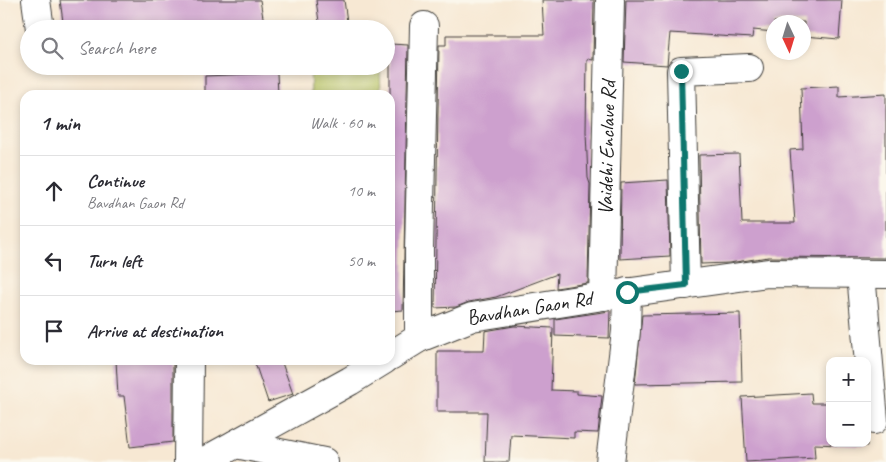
<!DOCTYPE html>
<meta charset="utf-8">
<style>
:root{--surface:#fff;--page:#f7f7f7;--text:#2b2b33;--muted:#7c7c81;--line:#e1e1e2}
body{margin:0;font-family:Caveat,sans-serif;background:var(--page);color:var(--text)}
.controls{position:absolute;right:15px;bottom:15px;display:grid;overflow:hidden;border-radius:10px;box-shadow:0 2px 8px #0003}
.controls button{width:45px;height:45px;display:grid;place-items:center;padding:0;border:0;border-bottom:1px solid var(--line);background:var(--surface);color:var(--text);font:25px sans-serif}
.compass{position:absolute;left:766px;top:15px;width:45px;height:45px;border-radius:50%;background:var(--surface);box-shadow:0 2px 8px #0003;rotate:176deg}
.stop{position:absolute;width:15px;height:15px;margin:-11px;border:4px solid #0f766e;border-radius:50%;background:#fff}
.stop.end{background:#0f766e;border-color:#fff;box-shadow:0 1px 5px #0008}
.list{margin:0;padding:0;list-style:none}
h2{display:flex;justify-content:space-between;align-items:center;height:65px;margin:0;padding:0 20px;font-size:21px}
h2 small{font-size:16px;font-weight:400;color:var(--muted)}
.list li{display:grid;grid-template-columns:32px 1fr auto;gap:15px;align-items:center;box-sizing:border-box;height:70px;padding:0 20px;border-top:1px solid var(--line)}
.list b{display:block;font-size:19px;white-space:nowrap}
.list p{margin:0;font-size:16px;white-space:nowrap;color:var(--muted)}
.list em{font-size:16px;font-style:normal;color:var(--muted)}
.icon{flex:none;width:28px;height:28px;fill:none;stroke:currentColor;stroke-width:2;stroke-linecap:round;stroke-linejoin:round}
.map{position:relative;flex:none;width:886px;height:462px;overflow:hidden}
.search{position:absolute;background:var(--surface);box-shadow:0 2px 8px #0003;left:20px;top:20px;width:375px;height:55px;display:flex;align-items:center;gap:12px;box-sizing:border-box;padding:0 18px;border-radius:28px;color:var(--muted);font-size:19px}
.panel{position:absolute;background:var(--surface);box-shadow:0 2px 8px #0003;left:20px;top:90px;width:375px;height:275px;border-radius:15px}
.map>svg:first-child{display:block}
.green{fill:#b9c567;stroke:#6a7042}
.building{fill:#cda0ce}
.lines{fill:none;stroke-linecap:round;stroke-linejoin:round}
.minor-casing{stroke:#3d3b37;stroke-width:30}
.minor{stroke:#fff;stroke-width:28}
.route{stroke:#0f766e;stroke-width:6}
.labels{text-anchor:middle;stroke-width:4;stroke-linejoin:round;paint-order:stroke}
.street-label{font-size:21px;fill:#1c1c1c;stroke:#fbf7ec}
</style>
<div class="map">
<svg width="886" height="462" viewBox="0 0 886 462">
<rect width="100%" height="100%" fill="#fbf7ec"/>
<filter id="ink" filterUnits="userSpaceOnUse"><feTurbulence type="fractalNoise" baseFrequency=".02" numOctaves="2"/><feDisplacementMap in="SourceGraphic" scale="10" xChannelSelector="R" yChannelSelector="G"/><feConvolveMatrix kernelMatrix="1 2 1 2 8 2 1 2 1" color-interpolation-filters="sRGB"/></filter>
<filter id="wash" filterUnits="userSpaceOnUse"><feTurbulence type="fractalNoise" baseFrequency=".0096" numOctaves="4" result="noise"/><feDisplacementMap in="SourceGraphic" scale="20" xChannelSelector="R" yChannelSelector="G"/><feGaussianBlur stdDeviation="1.12" result="paint"/><feColorMatrix in="noise" values="0 0 0 0 0 0 0 0 0 0 0 0 0 0 0 0 0 1.4 0 .05"/><feComposite in="paint" operator="in"/></filter>
<g filter="url(#wash)">
<rect width="100%" height="100%" fill="#f7e8d3"/>
<!-- green -->
<path class="green" d="M310 66H380L381 95H311Z"/>
<g id="blocks">
<!-- building -->
<g class="building">
<path d="M60 0H260L264 23 228 29H64Z"/>
<path d="M316 0H344L348 29H320Z"/>
<path d="M542 0H594L593 60 587 59 586 132 588 178 590 184 588 283 556 288 557 274 496 297 469 302 456 307 435 308 439 45H446V35H544Z"/>
<path d="M626 0H842L839 39 804 36V22H774V32L753 30 752 38 670 33 667 65 624 62Z"/>
<path d="M390 44 408 45 403 310 390 311Z"/>
<path d="M277 73 278 95H205V76Z"/>
<path d="M839 86V97L886 94V258L768 257 729 263 701 264 699 155 739 154 742 223H795L790 150 803 149 801 88Z"/>
<path d="M668 180 670 256 620 259 621 183Z"/>
<path d="M610 311 609 338 555 336V319Z"/>
<path d="M740 313 742 382 635 384 642 315Z"/>
<path d="M514 326 553 328 551 390 577 391V394L602 396 598 433 574 432V438L511 435 509 462H485L487 412H437V351H484L485 331Z"/>
<path d="M116 360H173V442L130 447 124 396H118Z"/>
<path d="M254 360H281L293 394 268 402Z"/>
<path d="M811 393 812 403H830V443H867V446L814 444 815 458 746 462 742 397Z"/>
</g>
</g>
</g>
<g filter="url(#ink)">
<use href="#blocks" fill-opacity="0" stroke="#3d3b37" stroke-width="1"/>
<g class="lines">
<defs>
<g id="minor">
<path d="M36 0 40 29"/>
<path d="M861 274 874 420"/>
<path d="M686 285 681 71 749 68"/>
<path id="s1" d="M603 296 610 0"/>
<path d="M419 338V249L424 26"/>
<path id="s2" d="M390 356 419 338 472 317 603 296 768 273 886 274"/>
<path d="M236 444 324 462"/>
<path d="M188 462 189 360"/>
<path d="M203 462 350 381 384 360"/>
<path d="M610 462 626 331 627 292"/>
</g>
</defs>
<!-- minor casing -->
<use href="#minor" class="minor-casing"/>
<!-- minor -->
<use href="#minor" class="minor"/>
</g>
</g>
<g class="lines" filter="url(#ink)">
<!-- route -->
<path class="route" d="M627 292 686 285 681 71"/>
</g>
<g class="labels">
<!-- street labels -->
<g class="street-label">
<text dy="7" stroke="none"><textPath href="#s1" startOffset="148">Vaidehi Enclave Rd</textPath></text>
<text dy="7" stroke="none"><textPath href="#s2" startOffset="149">Bavdhan Gaon Rd</textPath></text>
</g>
</g>
</svg>
<div class="controls">
<button>+</button>
<button>−</button>
</div>
<svg class="compass" viewBox="-18 -18 36 36"><path d="M0-13l5 13h-10z" fill="#e53935"/><path d="M0 13l5-13h-10z" fill="#7c7c81"/></svg>
<div class="stop" style="left:627px;top:292px"></div>
<div class="stop end" style="left:681px;top:71px"></div>
<div class="search"><svg class="icon" aria-label="search" viewBox="0 0 24 24"><circle cx="10" cy="10" r="6"/><path d="M15 15l6 6"/></svg>Search here</div>
<section class="panel">
<h2>1 min<small>Walk · 60 m</small></h2>
<ul class="list">
<li><svg class="icon" aria-label="ahead" viewBox="0 0 24 24"><path d="M12 20V5M6 11l6-6 6 6"/></svg><div><b>Continue</b><p>Bavdhan Gaon Rd</p></div><em>10 m</em></li>
<li><svg class="icon" aria-label="left" viewBox="0 0 24 24"><path d="M17 20v-9H6M10 6l-5 5 5 5"/></svg><div><b>Turn left</b></div><em>50 m</em></li>
<li><svg class="icon" aria-label="arrive" viewBox="0 0 24 24"><path d="M6 21V4h12l-3 4 3 4H6"/></svg><div><b>Arrive at destination</b></div></li>
</ul>
</section>
</div>
